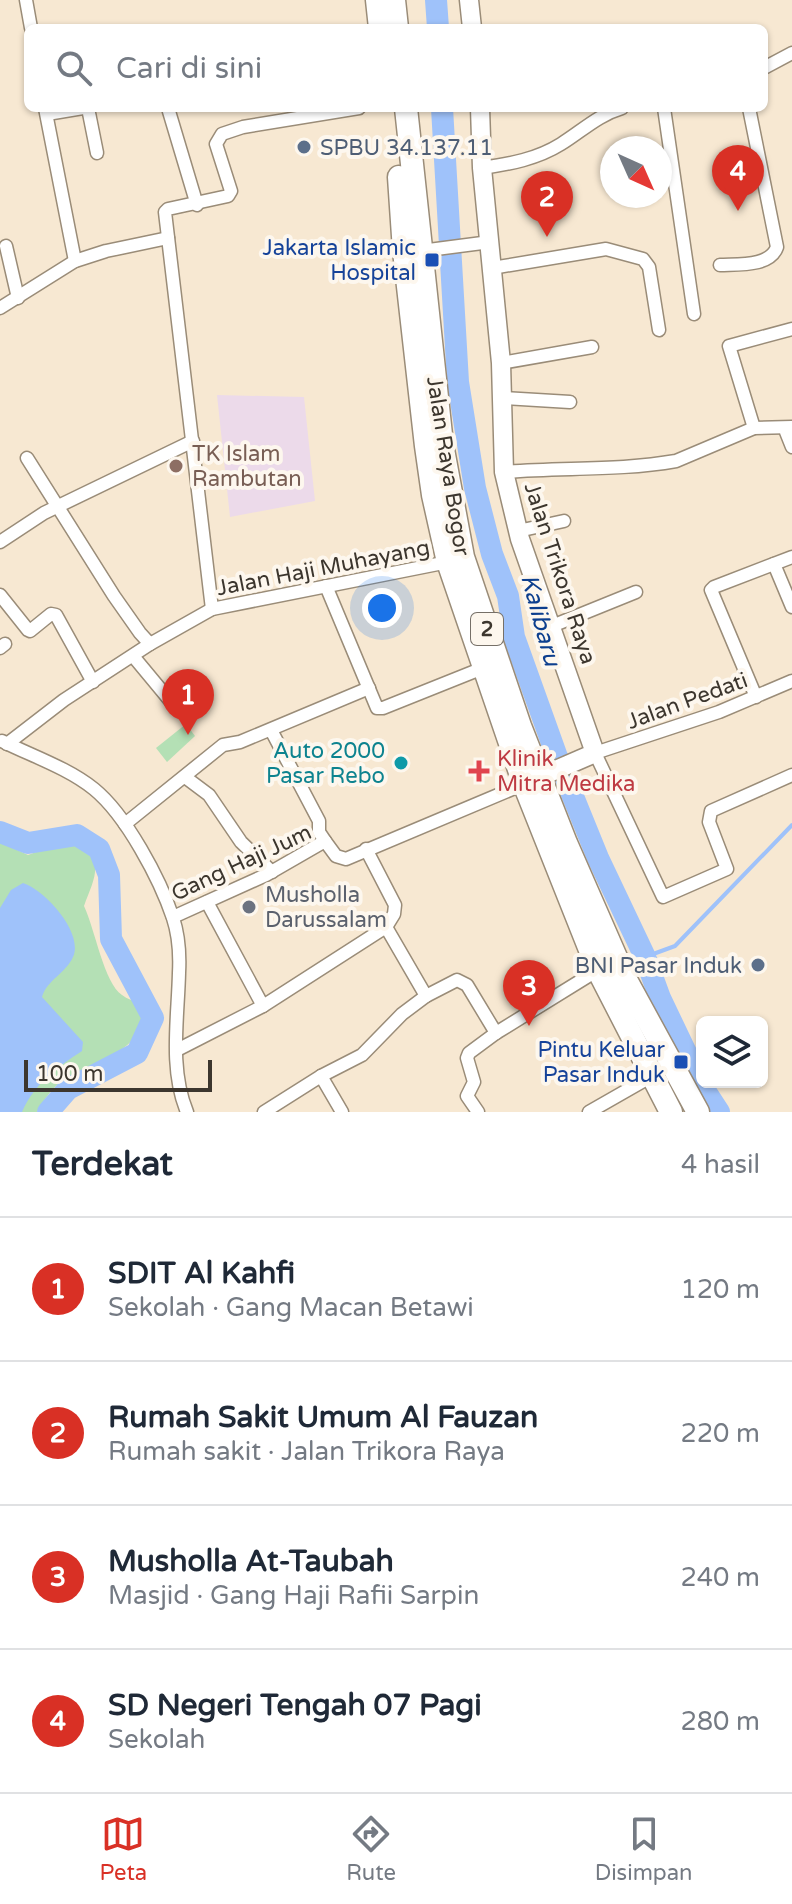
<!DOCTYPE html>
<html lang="id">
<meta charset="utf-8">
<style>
:root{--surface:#fff;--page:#f2f2f3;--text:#1f2937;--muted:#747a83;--line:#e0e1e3;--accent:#d93025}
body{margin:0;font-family:"Varela Round",sans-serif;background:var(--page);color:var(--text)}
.controls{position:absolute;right:24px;bottom:24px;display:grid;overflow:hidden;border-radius:12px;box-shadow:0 2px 6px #0004}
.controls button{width:72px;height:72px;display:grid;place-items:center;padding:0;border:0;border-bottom:2px solid var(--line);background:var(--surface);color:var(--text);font:40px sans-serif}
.compass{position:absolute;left:600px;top:136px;width:72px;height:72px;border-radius:50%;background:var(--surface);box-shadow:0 2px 6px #0004;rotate:135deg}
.scale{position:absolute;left:24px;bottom:20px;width:188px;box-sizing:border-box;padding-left:8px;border:4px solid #3c362e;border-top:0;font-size:22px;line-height:28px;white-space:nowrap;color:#3c362e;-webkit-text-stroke:6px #fdf7ee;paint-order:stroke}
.you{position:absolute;left:382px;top:608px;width:28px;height:28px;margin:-20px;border:6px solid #fff;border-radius:50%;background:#1a73e8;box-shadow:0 0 0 12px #1a73e833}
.badge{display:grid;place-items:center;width:52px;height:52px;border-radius:50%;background:var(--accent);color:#fff;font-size:26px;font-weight:700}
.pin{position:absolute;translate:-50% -66px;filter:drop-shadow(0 2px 4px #0008)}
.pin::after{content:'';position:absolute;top:42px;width:28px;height:24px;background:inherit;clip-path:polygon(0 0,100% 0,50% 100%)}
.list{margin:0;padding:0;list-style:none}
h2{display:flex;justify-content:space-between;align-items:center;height:104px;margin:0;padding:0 32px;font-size:34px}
h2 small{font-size:26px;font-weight:400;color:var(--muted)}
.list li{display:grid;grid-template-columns:52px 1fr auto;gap:24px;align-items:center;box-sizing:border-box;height:144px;padding:0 32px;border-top:2px solid var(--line)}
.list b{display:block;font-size:30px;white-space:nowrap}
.list p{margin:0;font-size:26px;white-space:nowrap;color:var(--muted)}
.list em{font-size:26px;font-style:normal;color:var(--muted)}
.icon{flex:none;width:44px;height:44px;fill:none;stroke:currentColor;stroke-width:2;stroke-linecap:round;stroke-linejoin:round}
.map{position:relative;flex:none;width:792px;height:1112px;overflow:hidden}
.search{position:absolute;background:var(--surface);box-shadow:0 2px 6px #0004;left:24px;right:24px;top:24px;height:88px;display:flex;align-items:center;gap:20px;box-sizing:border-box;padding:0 28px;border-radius:12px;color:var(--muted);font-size:30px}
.sheet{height:680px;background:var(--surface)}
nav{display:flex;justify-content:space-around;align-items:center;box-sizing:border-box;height:112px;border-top:2px solid var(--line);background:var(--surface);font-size:22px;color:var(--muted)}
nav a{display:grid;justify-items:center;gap:4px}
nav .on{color:var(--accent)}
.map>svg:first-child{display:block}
.industrial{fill:#ecdaea}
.green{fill:#b4e0b5}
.water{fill:#9fc2fa}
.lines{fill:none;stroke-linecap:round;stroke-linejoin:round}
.stream{stroke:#9fc2fa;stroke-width:4}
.river{stroke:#9fc2fa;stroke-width:22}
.street-casing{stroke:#9a8c78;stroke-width:15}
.secondary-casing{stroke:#9a8c78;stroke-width:21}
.highway-casing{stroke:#9a8c78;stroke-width:25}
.street{stroke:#fff;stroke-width:12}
.secondary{stroke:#fff;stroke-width:18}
.highway{stroke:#fff;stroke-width:22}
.service-dot{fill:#5c6f8a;stroke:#fdf7ee;stroke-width:3}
.transit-dot{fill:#1a4fb4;stroke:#fdf7ee;stroke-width:3}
.education-dot{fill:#8d6e63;stroke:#fdf7ee;stroke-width:3}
.culture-dot{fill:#0f9aa8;stroke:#fdf7ee;stroke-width:3}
.health-dot{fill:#e0444e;stroke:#fdf7ee;stroke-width:3}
.worship-dot{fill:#6b7280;stroke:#fdf7ee;stroke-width:3}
.labels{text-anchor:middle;stroke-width:8;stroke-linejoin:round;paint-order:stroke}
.shield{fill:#fdf7ee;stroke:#767068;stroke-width:2}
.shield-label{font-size:20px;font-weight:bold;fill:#3c362e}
.service-label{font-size:22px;fill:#4e5e75;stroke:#fdf7ee;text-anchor:start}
.transit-label{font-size:22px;fill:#164399;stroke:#fdf7ee;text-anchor:end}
.education-label{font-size:22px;fill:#785e54;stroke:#fdf7ee;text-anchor:start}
.street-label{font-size:22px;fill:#3c362e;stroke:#fdf7ee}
.culture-label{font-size:22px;fill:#0d838f;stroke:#fdf7ee;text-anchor:end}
.health-label{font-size:22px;fill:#be3a42;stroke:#fdf7ee;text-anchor:start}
.worship-label{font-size:22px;fill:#5b616d;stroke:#fdf7ee;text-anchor:start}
.water-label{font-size:24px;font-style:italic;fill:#0d3f8e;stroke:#fdf7ee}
</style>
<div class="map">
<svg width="792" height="1112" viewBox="0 0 792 1112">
<rect width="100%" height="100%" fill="#f7e8d2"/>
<!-- industrial -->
<path class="industrial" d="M217 395 304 397 315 501 230 517Z"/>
<!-- green -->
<g class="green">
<path d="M186 724 195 736 167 762 156 748Z"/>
<path d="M66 841 84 843C104 865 93 881 84 906 95 929 104 983 122 995 127 999 134 1001 140 1003 159 1049 80 1066 55 1087 48 1094 42 1103 37 1112H0V842L28 855Z"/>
</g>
<!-- water -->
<path class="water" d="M23 883C45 890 84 933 73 957 66 973 47 980 42 997L83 1042 82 1051C56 1068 35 1083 22 1112H0V908L11 890Z"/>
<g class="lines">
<!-- stream -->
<path class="stream" d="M645 957 675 946 792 825"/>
<!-- river -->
<g class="river">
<path d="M436 0 438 28"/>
<path d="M442 108 458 382 475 488 492 554 508 596 514 637 557 757 598 858 645 957 660 998 702 1086 719 1112"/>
<path d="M0 832 28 843 77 835 99 849 109 875 111 939 153 1018 137 1053 68 1089 48 1112"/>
</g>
<defs>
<g id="street">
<path d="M26 0 31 28"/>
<path d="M764 68 792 53"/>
<path d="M45 108 75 261"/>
<path d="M88 108 97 153"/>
<path d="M168 108 197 205"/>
<path d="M664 108 694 314"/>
<path d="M47 114 83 108"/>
<path d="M482 168C510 164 537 159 561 144 582 131 598 115 622 108"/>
<path d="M6 246 18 298"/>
<path d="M421 251 490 242"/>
<path d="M720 265C738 264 770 267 777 247L749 108"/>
<path d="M492 268 606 249 643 259 649 267 659 330"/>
<path d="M0 308 75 261 106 251 168 238"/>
<path d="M501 363 592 347"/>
<path d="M502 398 570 402"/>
<path d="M754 428 729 346 792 329"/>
<path d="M786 432 792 447"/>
<path d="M27 458 114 596 140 633 150 644"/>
<path d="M504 472C561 467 619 471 676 461L754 428 792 427"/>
<path d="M518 531 564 521"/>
<path d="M0 542 44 513 193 441"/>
<path d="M774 564 792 607"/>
<path d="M326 586 377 708H383L483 668"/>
<path d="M0 595 28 630 30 631 51 614 56 615 93 682"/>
<path d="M212 609 165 212 168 209 228 196 231 191 216 144 222 134 243 127 359 108"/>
<path d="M552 626 636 592"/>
<path d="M0 648 5 644"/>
<path d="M133 656 172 703"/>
<path d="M792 681 719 712 595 753 663 897 727 869 709 822 711 811 792 775"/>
<path d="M756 697 711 590 714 587 792 557"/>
<path d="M271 730 319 821V832L325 841"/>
<path d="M2 741C32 756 68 768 94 789 126 815 160 879 173 918 179 936 180 954 179 973 178 1018 169 1069 187 1112"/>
<path d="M7 744 64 700 150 644 212 609 448 562"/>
<path d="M185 777 209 795 241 842 272 872"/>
<path d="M125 824 223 745 240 742 369 688"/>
<path d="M207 902 263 1006"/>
<path d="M173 917 266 875 325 841 336 856 346 859 524 784"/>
<path d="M386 927 426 996"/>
<path d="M177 1050 263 1006 386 927 394 914 395 905 366 849"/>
<path d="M321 1076 342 1112"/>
<path d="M264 1112 321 1076 362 1055 402 1014 426 996 457 980 467 985 496 1033"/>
<path d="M478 1112 467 1096 474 1082 467 1058 469 1053 496 1033 598 970"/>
<path d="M589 1112 652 1076"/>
</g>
<g id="secondary">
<path d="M469 0 472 28"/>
<path d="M480 108 482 168 501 363 504 472 520 539 595 753 528 782"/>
</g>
<g id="highway">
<path d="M377 0 380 28"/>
<path d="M394 0 397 28"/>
<path d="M406 108 442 444 463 557 520 726 566 843 625 978 698 1112"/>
<path d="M399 177 404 251 426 446 433 495 448 562 524 784 598 970 671 1112"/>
</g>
</defs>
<!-- street casing -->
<use href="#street" class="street-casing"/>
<!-- secondary casing -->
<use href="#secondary" class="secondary-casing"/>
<!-- highway casing -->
<use href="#highway" class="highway-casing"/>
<!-- street -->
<use href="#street" class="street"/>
<!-- secondary -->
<use href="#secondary" class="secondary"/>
<!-- highway -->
<use href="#highway" class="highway"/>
</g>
<!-- markers -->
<g class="service-dot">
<circle cx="304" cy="147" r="8"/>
<circle cx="758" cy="965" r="8"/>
</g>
<g class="transit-dot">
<rect x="424" y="252" width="16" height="16" rx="4"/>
<rect x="673" y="1054" width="16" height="16" rx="4"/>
</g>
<circle class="education-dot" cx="176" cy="466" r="8"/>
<circle class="culture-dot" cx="401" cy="763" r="8"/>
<path class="health-dot" d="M475 759h8v8h8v8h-8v8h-8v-8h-8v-8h8z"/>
<circle class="worship-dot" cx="249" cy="907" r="8"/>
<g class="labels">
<!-- shield labels -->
<rect class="shield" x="471" y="613" width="32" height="32" rx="6"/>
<g class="shield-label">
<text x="487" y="636">2</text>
</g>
<!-- service labels -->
<g class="service-label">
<text x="320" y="155">SPBU 34.137.11</text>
<text x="742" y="973" text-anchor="end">BNI Pasar Induk</text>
</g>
<!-- transit labels -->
<g class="transit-label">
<text x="416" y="255">Jakarta Islamic<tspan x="416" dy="25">Hospital</tspan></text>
<text x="665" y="1057">Pintu Keluar<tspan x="665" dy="25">Pasar Induk</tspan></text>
</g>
<!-- education labels -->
<g class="education-label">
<text x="192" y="461">TK Islam<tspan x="192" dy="25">Rambutan</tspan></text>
</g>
<!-- street labels -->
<g class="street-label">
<text transform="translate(449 466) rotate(81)" y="8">Jalan Raya Bogor</text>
<text transform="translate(323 567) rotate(-11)" y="8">Jalan Haji Muhayang</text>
<text transform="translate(561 573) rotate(72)" y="8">Jalan Trikora Raya</text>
<text transform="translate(687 700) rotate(-20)" y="8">Jalan Pedati</text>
<text transform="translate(241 862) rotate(-25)" y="8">Gang Haji Jum</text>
</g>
<!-- culture labels -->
<g class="culture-label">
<text x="385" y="758">Auto 2000<tspan x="385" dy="25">Pasar Rebo</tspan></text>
</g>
<!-- health labels -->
<g class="health-label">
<text x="497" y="766">Klinik<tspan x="497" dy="25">Mitra Medika</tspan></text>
</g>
<!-- worship labels -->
<g class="worship-label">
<text x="265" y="902">Musholla<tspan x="265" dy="25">Darussalam</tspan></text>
</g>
<!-- water labels -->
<g class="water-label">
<text transform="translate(541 620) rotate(75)" y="8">Kalibaru</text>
</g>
</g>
</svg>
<div class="controls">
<button><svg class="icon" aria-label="layers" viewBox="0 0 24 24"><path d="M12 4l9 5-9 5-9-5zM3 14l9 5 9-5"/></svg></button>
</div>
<svg class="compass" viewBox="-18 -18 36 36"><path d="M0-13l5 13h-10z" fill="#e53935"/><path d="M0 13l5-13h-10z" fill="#747a83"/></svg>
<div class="scale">100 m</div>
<div class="you"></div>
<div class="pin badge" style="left:188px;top:735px">1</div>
<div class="pin badge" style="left:547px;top:237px">2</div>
<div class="pin badge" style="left:529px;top:1026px">3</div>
<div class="pin badge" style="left:738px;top:211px">4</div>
<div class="search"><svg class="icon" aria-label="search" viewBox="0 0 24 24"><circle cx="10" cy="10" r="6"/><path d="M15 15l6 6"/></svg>Cari di sini</div>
</div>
<section class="sheet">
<h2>Terdekat<small>4 hasil</small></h2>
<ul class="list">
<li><span class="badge">1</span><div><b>SDIT Al Kahfi</b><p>Sekolah · Gang Macan Betawi</p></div><em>120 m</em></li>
<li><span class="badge">2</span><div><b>Rumah Sakit Umum Al Fauzan</b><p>Rumah sakit · Jalan Trikora Raya</p></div><em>220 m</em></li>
<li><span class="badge">3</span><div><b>Musholla At-Taubah</b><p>Masjid · Gang Haji Rafii Sarpin</p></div><em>240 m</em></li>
<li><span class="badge">4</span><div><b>SD Negeri Tengah 07 Pagi</b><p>Sekolah</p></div><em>280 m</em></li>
</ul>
</section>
<nav>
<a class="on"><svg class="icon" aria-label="map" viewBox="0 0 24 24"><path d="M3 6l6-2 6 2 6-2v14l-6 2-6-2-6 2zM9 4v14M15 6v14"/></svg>Peta</a>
<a><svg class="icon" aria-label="directions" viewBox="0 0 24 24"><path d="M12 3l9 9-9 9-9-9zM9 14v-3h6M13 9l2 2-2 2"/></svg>Rute</a>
<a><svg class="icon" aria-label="saved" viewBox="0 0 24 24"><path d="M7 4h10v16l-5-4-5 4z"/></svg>Disimpan</a>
</nav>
